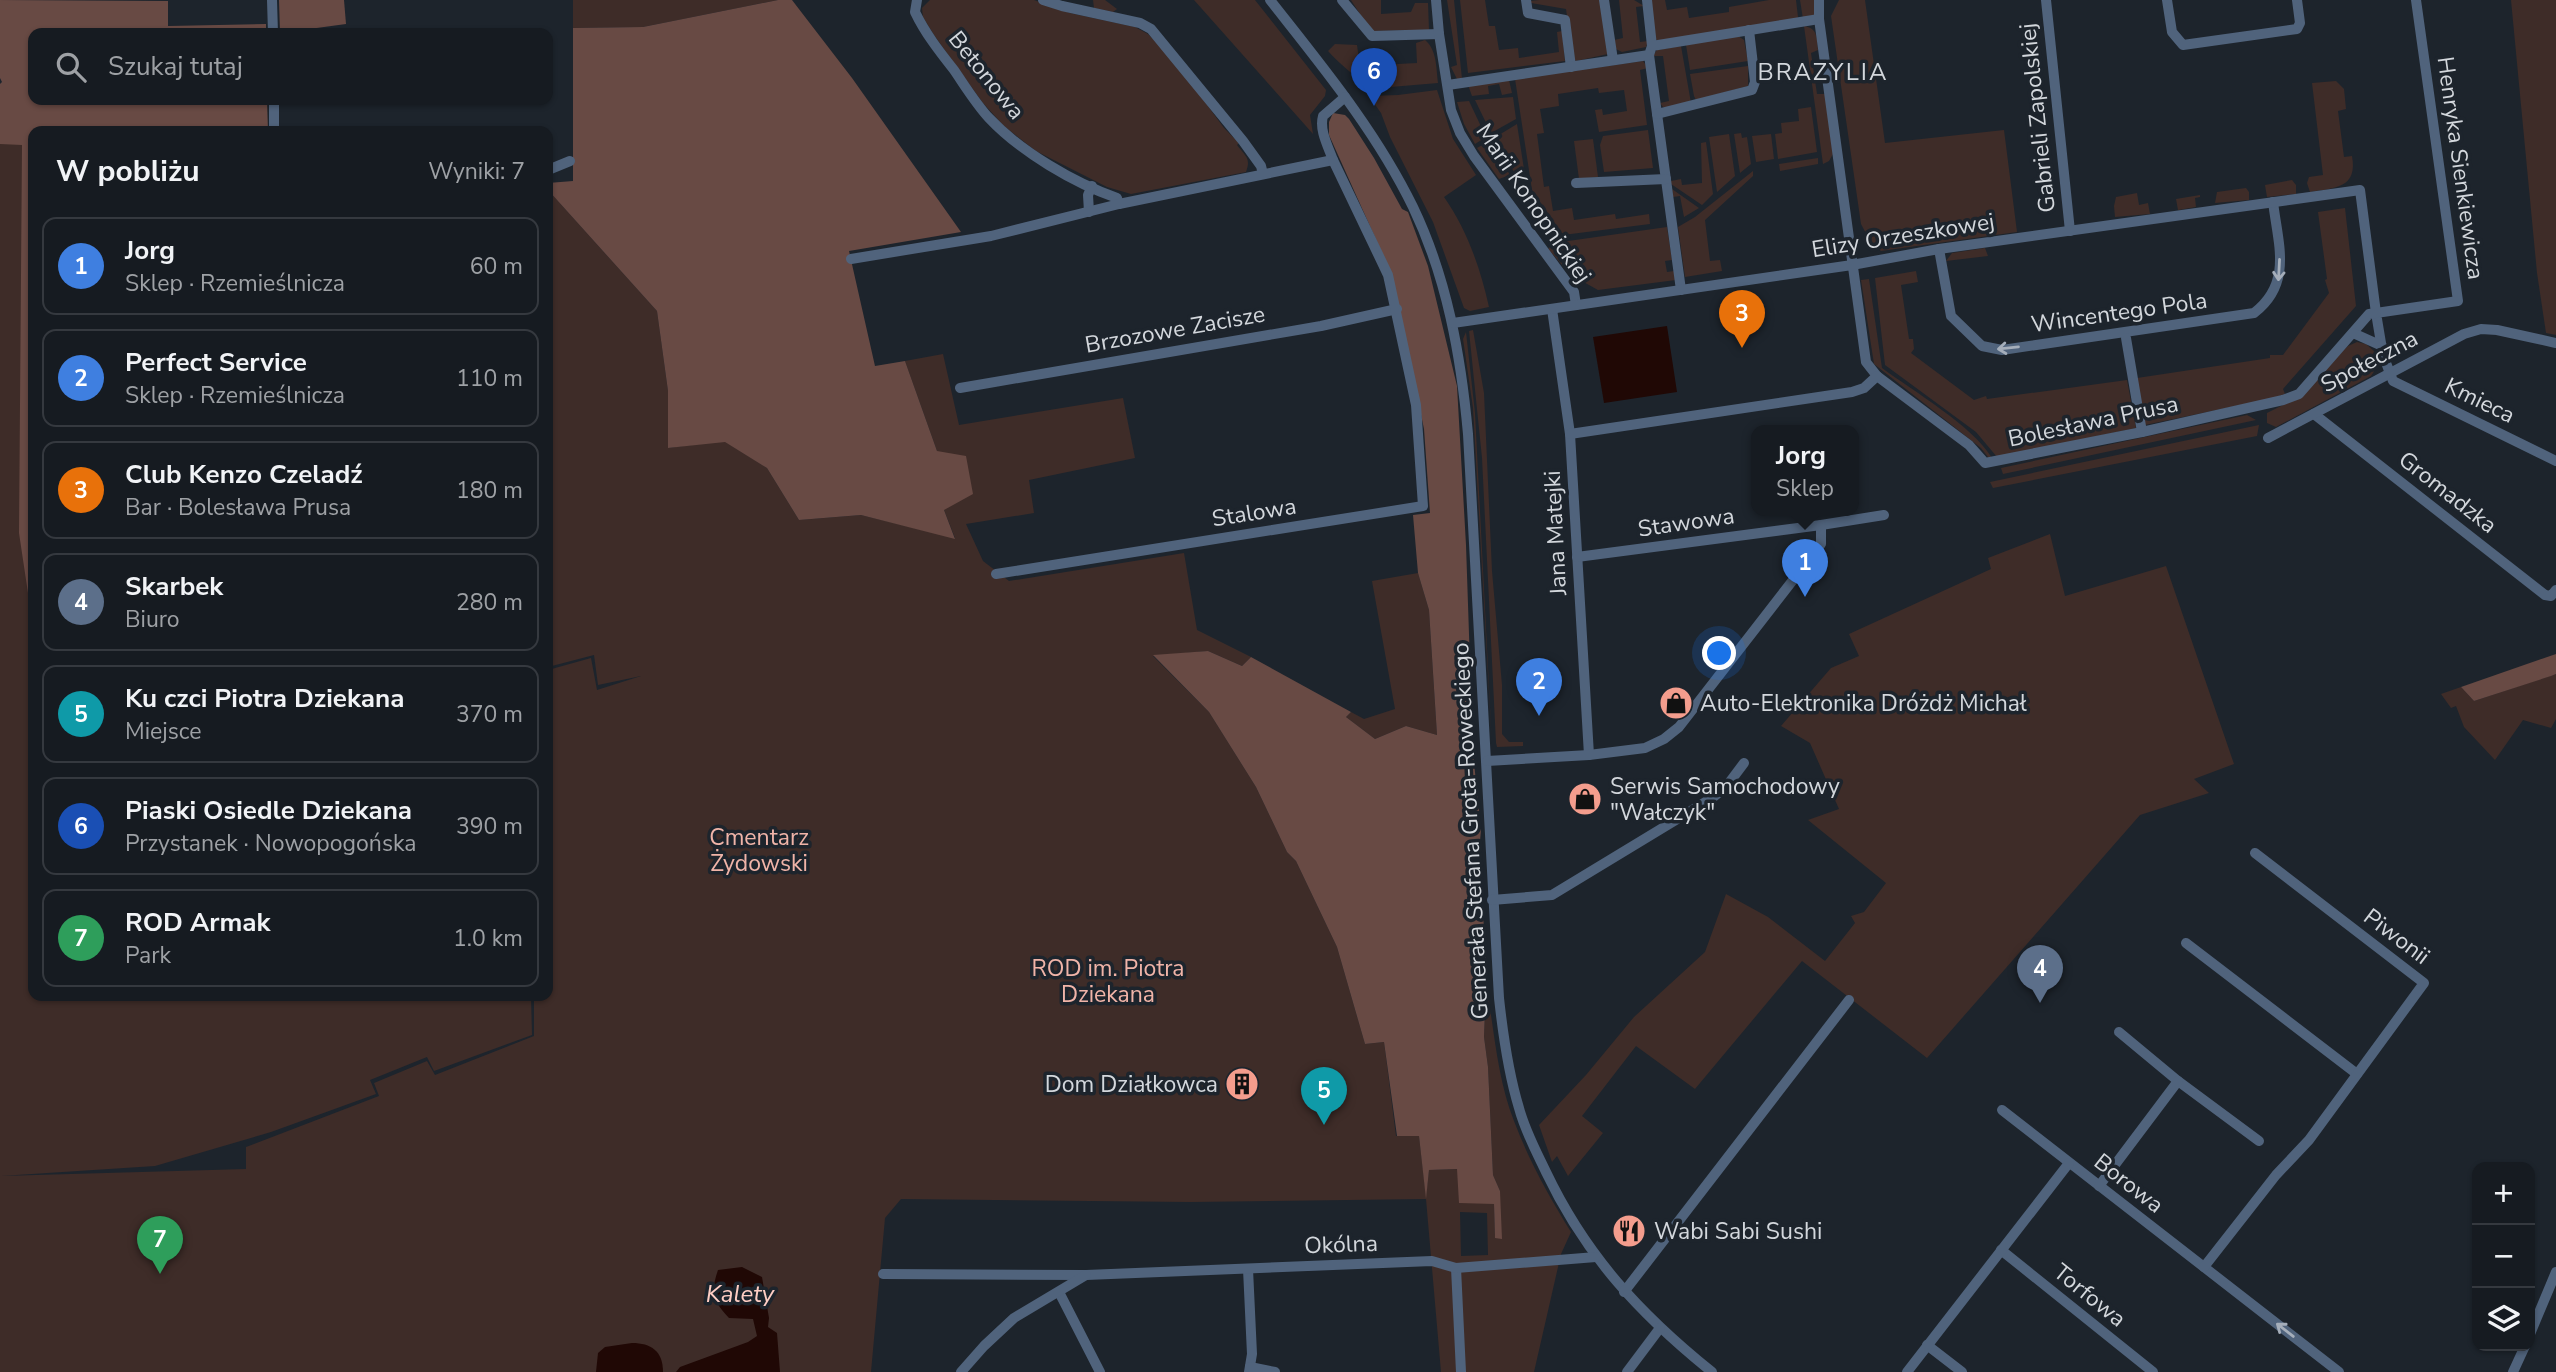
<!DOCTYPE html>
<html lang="pl">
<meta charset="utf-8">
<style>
:root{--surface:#161b21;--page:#1f242a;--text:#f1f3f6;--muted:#9ea1a5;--line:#35393f;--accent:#f49d8d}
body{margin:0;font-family:"Nunito Sans",sans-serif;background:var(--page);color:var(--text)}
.controls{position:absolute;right:21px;bottom:21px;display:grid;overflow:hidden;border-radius:14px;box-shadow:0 2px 5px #0004}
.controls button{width:63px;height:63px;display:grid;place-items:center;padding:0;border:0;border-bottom:2px solid var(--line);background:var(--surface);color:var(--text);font:35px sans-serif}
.you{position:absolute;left:1720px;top:654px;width:24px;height:24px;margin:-18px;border:5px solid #fff;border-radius:50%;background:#1a73e8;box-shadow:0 0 0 10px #1a73e833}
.badge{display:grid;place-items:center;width:46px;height:46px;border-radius:50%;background:var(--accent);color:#fff;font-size:23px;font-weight:700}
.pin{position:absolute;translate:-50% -58px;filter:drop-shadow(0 2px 4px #0008)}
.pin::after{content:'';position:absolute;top:37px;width:24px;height:21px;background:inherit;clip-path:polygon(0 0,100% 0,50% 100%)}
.popup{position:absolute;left:1751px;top:425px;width:108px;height:91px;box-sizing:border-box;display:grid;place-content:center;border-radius:14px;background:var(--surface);filter:drop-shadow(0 2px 5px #0005);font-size:23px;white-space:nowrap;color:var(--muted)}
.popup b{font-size:26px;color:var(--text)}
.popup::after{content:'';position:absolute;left:50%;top:100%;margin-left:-14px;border:14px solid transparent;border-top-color:var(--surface)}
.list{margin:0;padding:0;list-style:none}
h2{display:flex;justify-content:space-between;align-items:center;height:91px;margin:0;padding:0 28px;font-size:30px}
h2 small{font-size:23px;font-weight:400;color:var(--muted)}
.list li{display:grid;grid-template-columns:46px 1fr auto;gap:21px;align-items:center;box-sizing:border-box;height:98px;margin:0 14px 14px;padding:0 14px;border:2px solid var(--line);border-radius:14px}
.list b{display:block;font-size:26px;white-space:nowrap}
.list p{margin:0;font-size:23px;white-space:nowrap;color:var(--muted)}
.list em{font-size:23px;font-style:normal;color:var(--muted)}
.icon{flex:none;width:38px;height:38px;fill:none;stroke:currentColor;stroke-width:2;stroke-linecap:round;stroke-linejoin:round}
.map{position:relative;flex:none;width:2556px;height:1372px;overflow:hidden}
.search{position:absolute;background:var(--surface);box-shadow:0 2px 5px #0004;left:28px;top:28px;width:525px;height:77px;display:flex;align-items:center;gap:18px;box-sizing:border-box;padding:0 24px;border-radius:14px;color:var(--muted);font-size:26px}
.panel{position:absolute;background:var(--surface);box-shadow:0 2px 5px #0004;left:28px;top:126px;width:525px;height:875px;border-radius:14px}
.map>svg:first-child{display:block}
.green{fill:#3e2c28;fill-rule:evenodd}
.forest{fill:#684a44}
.water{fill:#200805}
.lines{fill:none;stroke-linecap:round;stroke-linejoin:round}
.minor{stroke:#50637c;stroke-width:10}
.oneway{stroke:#a5aeba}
.labels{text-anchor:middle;stroke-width:7;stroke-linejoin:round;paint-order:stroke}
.street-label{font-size:23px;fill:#d3d7dc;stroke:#1d242c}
.poi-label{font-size:23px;fill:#d3d7dc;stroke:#1d242c;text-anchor:start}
.park-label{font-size:23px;fill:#f0b4a8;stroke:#1d242c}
.neighbourhood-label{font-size:24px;letter-spacing:2px;fill:#d3d7dc;stroke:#1d242c}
.water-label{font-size:24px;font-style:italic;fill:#ffcec4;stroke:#1d242c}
</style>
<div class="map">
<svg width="2556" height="1372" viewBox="0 0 2556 1372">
<rect width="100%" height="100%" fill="#1d242c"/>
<!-- green -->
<g class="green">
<path d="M573 0H778L643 27 573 28Z"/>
<path d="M930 0H1034L1070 13 1135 27 1148 34 1174 60 1224 128 1239 143 1237 145C1246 157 1251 158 1246 172L1131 194 1107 187 1036 151 1004 126 983 103 934 35 923 17 922 8Z"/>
<path d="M1093 0H1105L1117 9 1113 12 1094 8Z"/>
<path d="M1194 0H1255L1326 90 1325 96 1310 115 1313 134Z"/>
<path d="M1351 0H1381V14L1411 12 1415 3H1428L1429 30 1374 31 1369 28Z"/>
<path d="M1447 0H1454L1462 79H1457L1451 67 1457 65Z"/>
<path d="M1460 0H1485L1489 26H1495L1499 50 1518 48 1519 58 1559 52 1557 32 1562 31 1565 61 1468 73Z"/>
<path d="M1539 0H1600L1608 54 1576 61 1573 58 1566 9 1531 3 1530 1Z"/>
<path d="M1619 0H1634L1644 6 1636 7 1640 42 1648 41 1646 47 1622 52 1616 49 1614 40 1623 38Z"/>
<path d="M1650 0H1665L1667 10 1687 7 1689 18 1729 12V7L1769 0H1796L1798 17 1797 19 1658 41 1655 38Z"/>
<path d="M1800 0H1815L1814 15 1803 19Z"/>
<path d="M1839 0H1865L1885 143 2004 130 2017 232 1881 251 1870 241 1861 224 1831 16Z"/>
<path d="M2511 0H2556V335L2546 333 2537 273Z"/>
<path d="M1804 26C1818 28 1817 39 1818 50L1811 53 1817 94H1825L1833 154 1829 161 1823 164Z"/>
<path d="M1738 36 1744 40 1748 61 1690 70 1686 45Z"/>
<path d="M1425 40C1437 50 1436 67 1438 83L1367 89C1355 74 1340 65 1328 51L1335 44 1357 45 1360 66 1417 63 1416 43Z"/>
<path d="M1681 46 1691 103 1670 108 1663 107 1660 103 1669 101 1663 56H1654V54L1657 50Z"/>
<path d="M1643 61 1648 68 1640 70 1647 125 1599 132 1595 110 1602 109 1603 115 1627 111 1624 90 1599 93 1598 88 1558 94 1559 106 1540 109 1544 133 1537 134 1544 187 1549 186 1553 211 1572 208 1574 220 1615 214 1616 219 1649 214 1650 224 1563 235 1532 190 1515 79Z"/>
<path d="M1748 66V86L1696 100 1694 96 1690 74Z"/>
<path d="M1509 80 1512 93 1502 95 1499 84 1488 86 1489 94 1472 96 1468 85Z"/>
<path d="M2336 81 2344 89 2346 109 2338 111 2344 157 2352 156C2358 188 2335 188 2310 192L2307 183 2309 177 2323 175 2312 83Z"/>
<path d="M1437 90 1453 139 1476 175 1444 197C1467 230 1480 267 1489 307L1470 311 1464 308 1433 222 1390 137 1381 113 1369 96 1398 95Z"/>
<path d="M1513 97 1516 119 1491 133 1475 100Z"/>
<path d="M1469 101 1486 137 1475 144 1464 124 1457 102Z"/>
<path d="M1811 107 1817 152 1778 159 1775 134 1782 133 1781 123 1799 121 1798 109Z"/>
<path d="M1517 124 1526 182 1514 172 1494 138Z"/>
<path d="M1648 130 1653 168 1604 172 1600 145 1603 136Z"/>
<path d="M1741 133 1742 138 1747 137 1751 164 1740 173 1734 134Z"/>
<path d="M1729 134 1735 176 1717 192 1709 137Z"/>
<path d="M1771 134 1774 159 1756 162 1752 136Z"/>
<path d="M1593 139 1598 177 1579 179 1574 141Z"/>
<path d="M1489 141 1510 175 1499 179 1477 148Z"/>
<path d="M1706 142 1713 194 1702 205 1671 184V181L1681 179 1682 185 1702 183 1701 143Z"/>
<path d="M0 144H22L30 638H33V996H531L532 1035 434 1071 427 1057 370 1080 376 1094 271 1132 155 1166 1 1176 246 1169V1147L379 1096 374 1083 427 1061 435 1075 534 1036V996H548V670L591 658 597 690 641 676 598 685 594 655 548 667V190L657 311 668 391V448L724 441 767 468 799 520 861 515 955 538 944 510 937 451 905 361 943 354 959 425 1123 398 1135 458 1029 480 1034 513 966 524 983 561 1009 581 1184 553 1197 630 1251 657 1242 666 1208 651 1153 656 1209 712 1256 787 1287 852 1296 861 1337 947 1365 1044 1384 1042 1396 1136H1419L1426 1195 1429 1170 1458 1169 1494 1204 1495 1237 1500 1191 1493 1175 1488 1067 1484 1037 1486 983C1494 1028 1497 1078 1514 1121 1529 1161 1549 1196 1571 1232L1561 1254 1534 1372H1441L1426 1199 1190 1202 901 1199 885 1218 871 1372H0ZM1460 1212 1487 1213 1488 1255 1461 1256Z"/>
<path d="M1818 158V164L1780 171 1779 164Z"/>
<path d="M1753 171V176L1705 220 1710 261 1720 260 1722 271 1685 277 1678 227 1695 217Z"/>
<path d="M1513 179 1528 192 1559 237 1551 239 1510 181Z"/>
<path d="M2292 180 2296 185V194L2267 197 2265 185Z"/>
<path d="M2246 188 2249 192V200L2215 203 2217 192Z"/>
<path d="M1672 189 1699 208 1684 217 1680 196 1673 197Z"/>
<path d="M2137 193 2139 205 2148 203 2150 214 2115 217 2114 206 2116 197Z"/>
<path d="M2200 195V197L2195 198 2196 207 2178 210 2176 199Z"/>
<path d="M2345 208 2356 306 2283 389 2285 394 2274 398 2145 425 2137 378 2270 358V355H2283L2329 293 2325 280 2327 279 2318 212Z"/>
<path d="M1667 227 1672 260 1665 261 1667 272 1674 271 1676 280 1598 290 1571 275 1548 249 1553 244 1561 242Z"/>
<path d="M1985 248 1988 256 1946 261 1952 253Z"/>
<path d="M1916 271 1918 282 1901 285 1909 339H1913L1914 349 1911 353 1974 400 1986 396 1987 399 2127 380 2136 428 1997 457 1976 432 1885 365 1875 278Z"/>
<path d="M1869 279 1882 368C1913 391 1973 426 1992 458L1988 457 1981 448 1874 364 1861 280Z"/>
<path d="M1473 330 1484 393 1492 571 1502 685V734L1509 742H1523V746L1497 747 1496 743 1482 458 1469 331Z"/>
<path d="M1466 332 1475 413 1492 746 1473 408 1463 339Z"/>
<path d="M2357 342 2366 344 2375 352 2377 367 2371 376 2276 427 2267 423V413L2283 405 2348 346Z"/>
<path d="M2247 415 2256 420 2003 474 2001 468Z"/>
<path d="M2259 425 2257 436 1993 488 1990 482Z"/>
<path d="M2050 534 2065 596 2166 566 2234 764 2194 779 2209 793 2140 815 1927 1058 1802 961 1695 1089 1636 1046 1582 1116 1603 1133 1568 1176 1557 1156 1552 1162 1539 1125 1586 1075 1634 1017 1705 952 1726 894 1768 917 1825 961 1855 923 1851 916 1864 912 1886 883 1808 820 1839 809 1810 743 1781 726 1831 668 1859 656 1849 634 1991 569 1988 558Z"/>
<path d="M1418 573 1429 610 1437 735 1406 726 1375 739 1346 717 1351 712 1364 719 1395 709 1372 581Z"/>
<path d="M2556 674V719L2551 728 2523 720 2495 760 2464 727 2456 706 2451 708 2441 694 2461 687 2474 701Z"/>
</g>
<!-- forest -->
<g class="forest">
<path d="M0 0 168 1V26L266 24V33H33V100H267L268 131H33V638H30L31 613 19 533 22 145 0 144V84L2 82 0 78Z"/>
<path d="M279 0H344L346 24 280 33Z"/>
<path d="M778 0H792L852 78 961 232 849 251 875 366 905 361 937 451 966 456 973 494 944 510 955 539 861 515 799 520 767 468 725 442 668 448V391L657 311 548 190V183L573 181V28L643 27Z"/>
<path d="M1333 113 1345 115 1349 119 1374 158 1402 209 1408 212 1428 266 1457 386 1466 545 1473 753 1481 830 1478 863 1485 938 1486 983 1484 1037 1488 1067 1493 1175 1500 1191 1502 1239 1495 1238 1494 1204 1459 1203 1457 1169 1429 1170 1426 1199 1419 1136H1397L1384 1042 1365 1044 1337 947 1296 861 1287 852 1256 787 1209 712 1153 655 1208 651 1242 666 1251 657 1351 712 1346 717 1375 739 1406 726 1437 735 1429 610 1418 573 1413 515 1430 513 1424 429 1392 275 1329 135V122Z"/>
<path d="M2556 654V674L2551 676 2474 701 2461 687Z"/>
</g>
<!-- water -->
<g class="water">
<path d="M1667 326 1677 392 1604 403 1593 337Z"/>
<path d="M742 1267 762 1277 769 1318 768 1327 777 1333 780 1372H676L680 1367 748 1342 757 1336 753 1319 729 1318C713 1301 710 1293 718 1270Z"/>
<path d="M632 1343C651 1343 663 1351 663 1372H596L598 1353 605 1347Z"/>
</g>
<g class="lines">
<!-- minor -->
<g class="minor">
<path d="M272 0 273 33"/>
<path d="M917 0 915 12C925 33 939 51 954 70 965 86 976 104 989 118 1021 152 1074 183 1117 198L1119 204"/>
<path d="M1043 0 1062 6 1140 23 1151 29 1243 141 1261 166 1263 174"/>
<path d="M1270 0C1322 66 1376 131 1413 207 1447 278 1461 356 1468 434L1499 998C1503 1035 1508 1072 1519 1108 1525 1131 1536 1151 1546 1172 1586 1256 1640 1314 1712 1372"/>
<path d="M1342 0 1372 36 1439 34"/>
<path d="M1436 0 1439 34 1451 110 1460 133 1474 156 1574 292 1576 305"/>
<path d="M1526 0 1528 13 1565 20 1571 67"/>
<path d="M1604 0 1613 60"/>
<path d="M1647 0 1652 46"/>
<path d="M2046 0 2070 231"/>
<path d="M2167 0 2172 32 2183 45 2297 29 2300 23 2297 0"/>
<path d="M2416 0 2458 301 2376 313 2383 355 2393 381 2556 461"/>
<path d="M1649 55 1681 290"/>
<path d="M1448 85 1649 55 1652 46 1819 19"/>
<path d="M274 100V131"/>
<path d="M1657 114 1752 90 1755 82 1749 30"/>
<path d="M548 170 570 161"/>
<path d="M1576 183 1666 179"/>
<path d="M1089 212 1088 195 1092 186"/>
<path d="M1939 249 1951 316 1982 346 2002 350 2254 313C2293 283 2278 244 2273 202"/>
<path d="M851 259 991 236 1119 204 1333 160C1328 146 1319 130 1323 116L1345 97"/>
<path d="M1552 309 1570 434 1589 755"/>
<path d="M1453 323 1852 265 1939 249 2360 190 2376 313 2369 314 2299 394 2283 400 2142 432 1985 463 1969 445 1877 376 1866 362 1819 19V0"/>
<path d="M2353 333 2382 346"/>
<path d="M2126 338 2142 432"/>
<path d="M960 388 1321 326 1397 309"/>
<path d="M2314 414 2545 595 2551 596 2556 590"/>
<path d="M1570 434 1852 392 1864 388 1877 376"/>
<path d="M2268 438 2464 334 2481 329 2497 330 2556 343"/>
<path d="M1577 557 1821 525 1884 515"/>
<path d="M996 574 1423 506 1416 405 1388 275 1333 160"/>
<path d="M1487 761 1589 755 1645 748 1664 739 1679 727 1821 544V525"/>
<path d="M1492 900 1552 895 1712 798 1726 787 1744 763"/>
<path d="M2186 943 2357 1074"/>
<path d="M2119 1032 2178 1081 2259 1141"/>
<path d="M2002 1110 2339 1372"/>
<path d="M2099 1186 2178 1081"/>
<path d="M2001 1250 2153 1372"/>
<path d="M2204 1267 2276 1175 2309 1140 2424 983 2255 853"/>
<path d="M1456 1268 1461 1372"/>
<path d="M1248 1269 1252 1354 1249 1372"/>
<path d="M883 1274 1086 1275 1432 1261 1456 1268 1596 1257"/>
<path d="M1059 1292 1100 1372"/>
<path d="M1624 1292 1849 1000"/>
<path d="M2530 1334 2556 1272"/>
<path d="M1927 1345 1962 1372"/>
<path d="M1250 1367 1275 1372"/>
<path d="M961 1372 984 1346 1014 1318 1086 1275"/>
<path d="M1627 1372 1660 1328"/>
<path d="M1907 1372 2069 1163"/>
<path d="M2513 1372 2525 1346"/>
</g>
</g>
<!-- one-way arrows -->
<defs><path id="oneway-shaft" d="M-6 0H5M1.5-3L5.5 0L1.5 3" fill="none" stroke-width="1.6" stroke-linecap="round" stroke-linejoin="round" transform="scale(1.75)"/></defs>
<g class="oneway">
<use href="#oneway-shaft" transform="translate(2279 270) rotate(93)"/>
<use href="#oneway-shaft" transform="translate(2008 348) rotate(174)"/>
<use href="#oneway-shaft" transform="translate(2285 1330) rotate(-142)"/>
</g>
<!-- icons -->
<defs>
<symbol id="shop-disc" viewBox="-11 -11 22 22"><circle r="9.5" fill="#f49d8d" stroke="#1d242c"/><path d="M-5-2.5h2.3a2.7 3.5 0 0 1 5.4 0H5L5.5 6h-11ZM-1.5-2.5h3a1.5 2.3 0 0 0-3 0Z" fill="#111"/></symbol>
<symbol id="building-disc" viewBox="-11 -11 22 22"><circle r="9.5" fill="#f49d8d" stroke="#1d242c"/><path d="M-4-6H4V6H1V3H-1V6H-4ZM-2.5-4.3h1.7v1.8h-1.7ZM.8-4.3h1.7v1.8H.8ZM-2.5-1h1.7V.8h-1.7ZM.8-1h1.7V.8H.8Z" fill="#111"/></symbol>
<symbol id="restaurant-disc" viewBox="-11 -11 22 22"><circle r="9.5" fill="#f49d8d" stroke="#1d242c"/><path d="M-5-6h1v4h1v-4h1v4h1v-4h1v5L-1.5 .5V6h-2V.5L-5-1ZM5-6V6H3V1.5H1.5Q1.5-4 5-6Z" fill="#111"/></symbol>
</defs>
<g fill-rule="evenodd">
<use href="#shop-disc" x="1657" y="684" width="38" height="38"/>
<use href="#shop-disc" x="1566" y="780" width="38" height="38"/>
<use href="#building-disc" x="1223" y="1065" width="38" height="38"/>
<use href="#restaurant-disc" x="1610" y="1212" width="38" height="38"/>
</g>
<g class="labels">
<!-- street labels -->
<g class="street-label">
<text transform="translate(987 75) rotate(51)" y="8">Betonowa</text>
<text transform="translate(2037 118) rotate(-96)" y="8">Gabrieli Zapolskiej</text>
<text transform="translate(2461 168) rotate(82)" y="8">Henryka Sienkiewicza</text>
<text transform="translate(1534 203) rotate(56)" y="8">Marii Konopnickiej</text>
<text transform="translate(1903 235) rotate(-9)" y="8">Elizy Orzeszkowej</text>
<text transform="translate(2119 312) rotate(-8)" y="8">Wincentego Pola</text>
<text transform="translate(1175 329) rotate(-10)" y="8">Brzozowe Zacisze</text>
<text transform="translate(2369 361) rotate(-28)" y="8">Społeczna</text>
<text transform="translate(2480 400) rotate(26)" y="8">Kmieca</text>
<text transform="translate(2093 421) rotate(-12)" y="8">Bolesława Prusa</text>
<text transform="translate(2448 492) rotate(38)" y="8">Gromadzka</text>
<text transform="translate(1254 512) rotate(-9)" y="8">Stalowa</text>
<text transform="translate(1686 522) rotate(-8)" y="8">Stawowa</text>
<text transform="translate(1555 533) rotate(-93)" y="8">Jana Matejki</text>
<text transform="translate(1470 831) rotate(-93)" y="8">Generała Stefana Grota-Roweckiego</text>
<text transform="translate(2397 936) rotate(37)" y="8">Piwonii</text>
<text transform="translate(2129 1183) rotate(38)" y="8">Borowa</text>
<text transform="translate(1341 1244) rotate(-2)" y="8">Okólna</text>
<text transform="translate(2090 1295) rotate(39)" y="8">Torfowa</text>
</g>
<!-- poi labels -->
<g class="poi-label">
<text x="1700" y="711">Auto-Elektronika Dróżdż Michał</text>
<text x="1610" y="794">Serwis Samochodowy<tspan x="1610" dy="26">"Wałczyk"</tspan></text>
<text x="1218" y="1092" text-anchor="end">Dom Działkowca</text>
<text x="1654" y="1239">Wabi Sabi Sushi</text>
</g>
<!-- park labels -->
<g class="park-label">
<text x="759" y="845">Cmentarz<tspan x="759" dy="26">Żydowski</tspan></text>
<text x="1108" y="976">ROD im. Piotra<tspan x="1108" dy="26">Dziekana</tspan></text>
</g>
<!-- neighbourhood labels -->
<g class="neighbourhood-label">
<text x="1823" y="80">BRAZYLIA</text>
</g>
<!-- water labels -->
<g class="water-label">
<text x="740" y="1302">Kalety</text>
</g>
</g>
</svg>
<div class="controls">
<button>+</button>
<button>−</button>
<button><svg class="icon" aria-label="layers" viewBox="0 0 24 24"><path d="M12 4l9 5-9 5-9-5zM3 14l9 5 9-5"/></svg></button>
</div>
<div class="you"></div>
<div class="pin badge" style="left:1805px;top:597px;background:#3f7fe0">1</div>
<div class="popup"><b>Jorg</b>Sklep</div>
<div class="pin badge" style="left:1539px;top:716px;background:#3f7fe0">2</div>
<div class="pin badge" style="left:1742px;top:348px;background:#e8710a">3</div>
<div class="pin badge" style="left:2040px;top:1003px;background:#5c6f8a">4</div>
<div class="pin badge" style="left:1324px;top:1125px;background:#0f9aa8">5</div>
<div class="pin badge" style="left:1374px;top:106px;background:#1a4fb4">6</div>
<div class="pin badge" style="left:160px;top:1274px;background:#2e9e5b">7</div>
<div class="search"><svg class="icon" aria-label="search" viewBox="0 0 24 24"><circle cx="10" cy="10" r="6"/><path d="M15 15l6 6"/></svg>Szukaj tutaj</div>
<section class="panel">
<h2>W pobliżu<small>Wyniki: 7</small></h2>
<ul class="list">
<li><span class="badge" style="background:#3f7fe0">1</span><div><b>Jorg</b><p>Sklep · Rzemieślnicza</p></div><em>60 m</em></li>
<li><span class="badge" style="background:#3f7fe0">2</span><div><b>Perfect Service</b><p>Sklep · Rzemieślnicza</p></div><em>110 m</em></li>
<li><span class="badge" style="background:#e8710a">3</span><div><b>Club Kenzo Czeladź</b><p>Bar · Bolesława Prusa</p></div><em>180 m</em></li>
<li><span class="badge" style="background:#5c6f8a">4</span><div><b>Skarbek</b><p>Biuro</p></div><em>280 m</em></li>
<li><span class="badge" style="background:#0f9aa8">5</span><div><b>Ku czci Piotra Dziekana</b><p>Miejsce</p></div><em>370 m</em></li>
<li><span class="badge" style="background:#1a4fb4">6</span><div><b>Piaski Osiedle Dziekana</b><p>Przystanek · Nowopogońska</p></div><em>390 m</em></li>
<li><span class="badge" style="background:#2e9e5b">7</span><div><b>ROD Armak</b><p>Park</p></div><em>1.0 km</em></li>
</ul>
</section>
</div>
